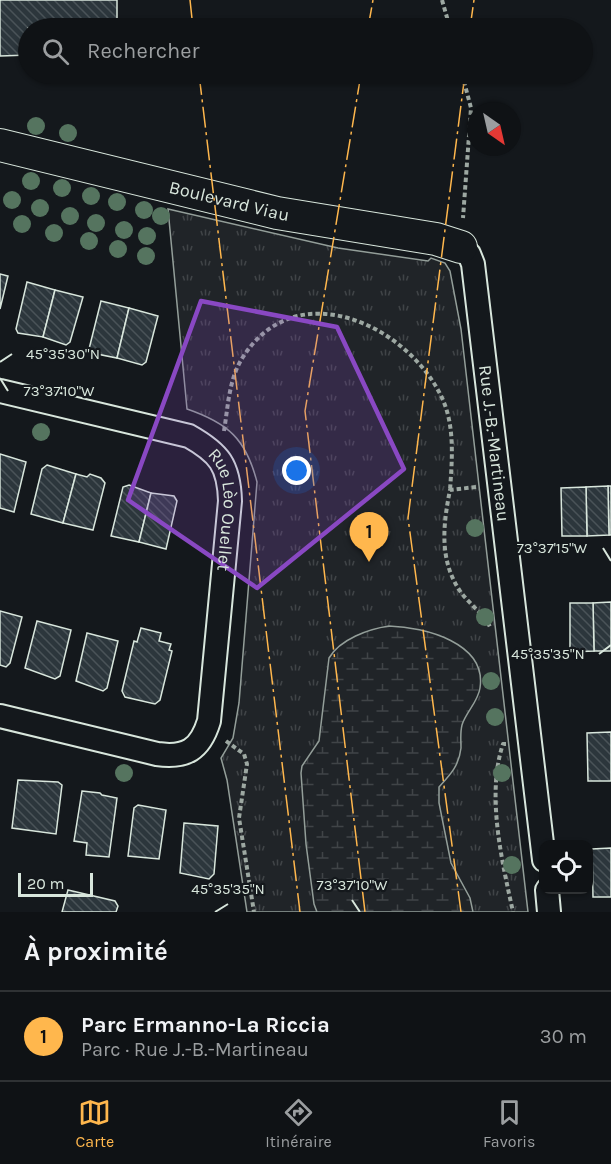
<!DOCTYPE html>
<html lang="fr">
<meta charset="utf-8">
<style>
:root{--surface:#0f1215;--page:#1d2022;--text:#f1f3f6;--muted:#9b9ea0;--line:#2f3234;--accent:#ffb74d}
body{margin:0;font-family:Karla,sans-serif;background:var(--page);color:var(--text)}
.controls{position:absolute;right:18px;bottom:18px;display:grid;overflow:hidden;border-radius:12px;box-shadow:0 2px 4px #0004}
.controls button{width:54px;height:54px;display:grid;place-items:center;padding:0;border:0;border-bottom:2px solid var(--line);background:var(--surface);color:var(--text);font:30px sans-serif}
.compass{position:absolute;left:467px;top:102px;width:54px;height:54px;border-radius:50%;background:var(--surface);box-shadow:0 2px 4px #0004;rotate:146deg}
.scale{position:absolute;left:18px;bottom:15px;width:75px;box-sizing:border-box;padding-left:6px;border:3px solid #d8e6dc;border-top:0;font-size:16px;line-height:21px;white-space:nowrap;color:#d8e6dc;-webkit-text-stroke:4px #14181c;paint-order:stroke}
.you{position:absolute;left:297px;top:471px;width:21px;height:21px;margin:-15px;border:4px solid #fff;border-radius:50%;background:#1a73e8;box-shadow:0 0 0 9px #1a73e833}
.badge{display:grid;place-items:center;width:39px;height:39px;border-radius:50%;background:var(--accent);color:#111;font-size:20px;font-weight:700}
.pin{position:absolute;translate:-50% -50px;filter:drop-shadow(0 2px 3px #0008)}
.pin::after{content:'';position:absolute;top:32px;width:21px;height:18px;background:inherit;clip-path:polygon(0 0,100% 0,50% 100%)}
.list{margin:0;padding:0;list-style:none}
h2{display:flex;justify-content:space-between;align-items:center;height:78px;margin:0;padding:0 24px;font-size:26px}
h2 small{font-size:20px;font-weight:400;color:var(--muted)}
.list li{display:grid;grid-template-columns:39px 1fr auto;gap:18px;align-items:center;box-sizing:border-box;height:90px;padding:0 24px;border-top:2px solid var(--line)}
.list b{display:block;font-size:22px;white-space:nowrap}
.list p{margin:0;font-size:20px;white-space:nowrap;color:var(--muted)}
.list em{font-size:20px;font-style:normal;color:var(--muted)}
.icon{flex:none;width:33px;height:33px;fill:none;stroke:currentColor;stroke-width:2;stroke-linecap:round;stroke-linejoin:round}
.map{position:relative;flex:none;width:611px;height:912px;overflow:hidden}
.search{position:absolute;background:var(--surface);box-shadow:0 2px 4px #0004;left:18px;right:18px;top:18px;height:66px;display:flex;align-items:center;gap:15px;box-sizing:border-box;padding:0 21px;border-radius:33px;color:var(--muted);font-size:22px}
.sheet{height:168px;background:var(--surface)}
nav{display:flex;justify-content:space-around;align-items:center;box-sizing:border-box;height:84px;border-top:2px solid var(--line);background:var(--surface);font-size:16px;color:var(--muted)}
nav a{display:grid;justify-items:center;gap:3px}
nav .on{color:var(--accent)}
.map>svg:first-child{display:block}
.grass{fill:url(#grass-tufts);stroke:#939e99;stroke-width:1.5}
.wetland{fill:url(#wetland-marsh);stroke:#939e99;stroke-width:1.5}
.building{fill:url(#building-back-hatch);stroke:#d8e6dc;stroke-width:1.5}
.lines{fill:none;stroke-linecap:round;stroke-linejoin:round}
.street-casing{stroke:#d8e6dc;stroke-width:26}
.secondary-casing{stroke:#d8e6dc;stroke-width:34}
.path{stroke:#9da8a2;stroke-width:4;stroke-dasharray:4.5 3;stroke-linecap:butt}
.street{stroke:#14181c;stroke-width:22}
.secondary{stroke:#14181c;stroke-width:32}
.power{stroke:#ffb74d;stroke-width:1.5;stroke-dasharray:21 4.5 3 4.5;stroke-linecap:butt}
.tree{fill:#55745f}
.marked{fill:#8948c3;fill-opacity:0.2;stroke:#8948c3;stroke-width:4.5;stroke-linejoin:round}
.ticks{fill:none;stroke:#d8e6dc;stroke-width:2}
.labels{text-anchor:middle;stroke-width:4.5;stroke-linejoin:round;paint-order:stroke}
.street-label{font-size:18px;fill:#d8e6dc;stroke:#14181c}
.ticks-label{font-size:15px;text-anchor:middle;fill:#d8e6dc;stroke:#14181c;stroke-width:4.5;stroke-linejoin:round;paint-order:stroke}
</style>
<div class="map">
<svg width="611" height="912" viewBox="0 0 611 912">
<defs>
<pattern id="grass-tufts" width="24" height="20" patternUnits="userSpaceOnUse" patternTransform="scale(1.5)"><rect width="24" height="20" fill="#202428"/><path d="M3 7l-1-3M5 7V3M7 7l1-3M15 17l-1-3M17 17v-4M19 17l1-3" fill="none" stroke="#404447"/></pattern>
<pattern id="wetland-marsh" width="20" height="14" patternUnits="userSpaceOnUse" patternTransform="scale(1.5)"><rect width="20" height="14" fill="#202428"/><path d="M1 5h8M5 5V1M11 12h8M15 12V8" fill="none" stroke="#404447"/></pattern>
<pattern id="building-back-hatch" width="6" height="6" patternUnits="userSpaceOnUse" patternTransform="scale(1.5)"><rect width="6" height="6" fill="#2c363c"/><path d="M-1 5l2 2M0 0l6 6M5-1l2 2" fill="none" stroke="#4a5358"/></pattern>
</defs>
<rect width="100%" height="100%" fill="#14181c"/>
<!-- grass -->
<path class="grass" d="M168 209 338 248 428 261 431 258 445 263 450 271 461 329 528 912H247L227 780 221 758 233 738 239 703 257 482C246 439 228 423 187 409Z"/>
<!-- wetland -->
<path class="wetland" d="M389 626C425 627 487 643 480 688 478 702 466 712 462 725 460 733 461 741 461 748 459 766 450 775 439 787V803L451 863 470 898 473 912H317L314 904 306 844 301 773 302 766 319 741 329 658C340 639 369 629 389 626Z"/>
<!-- building -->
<g class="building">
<path d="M0 0H117V28H28V55L0 56Z"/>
<path d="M0 274 8 276 0 309Z"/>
<path d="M27 282 55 290 43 337 18 333 16 329Z"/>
<path d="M55 290 83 297 70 342 66 345 43 337Z"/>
<path d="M101 301 129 308 117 358 92 353 89 349Z"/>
<path d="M129 308 158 316 146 362 142 365 117 358Z"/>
<path d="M0 454 26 462 14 512 0 508Z"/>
<path d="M47 465 76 474 63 523 31 514 42 469Z"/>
<path d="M76 474 87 477 90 474 101 478 105 483 93 530 63 523Z"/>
<path d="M129 485 151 493 139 542 111 536 123 487Z"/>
<path d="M608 486H611V535H609Z"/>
<path d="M608 486 609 535 587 536 586 487Z"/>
<path d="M586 487 587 536H562L561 488Z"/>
<path d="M151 493 174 496 177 501 166 549 139 542Z"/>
<path d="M611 602V651H594L593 603Z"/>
<path d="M570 603H593L594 651 570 652Z"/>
<path d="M0 611 22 617 10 663 6 667 0 665Z"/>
<path d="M37 621 71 630 60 676 55 679 25 668Z"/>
<path d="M141 628 161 633 159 641 171 644 169 650 172 651 160 700 155 704 125 697 122 691 134 641 137 642Z"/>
<path d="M87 633 118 641 107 688 103 691 76 681Z"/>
<path d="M611 732V781H588L587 733Z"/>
<path d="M18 780 58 782 62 785 56 834 12 828Z"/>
<path d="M82 791 100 793 102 795 117 798 109 857 86 855 87 843 74 841Z"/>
<path d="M138 805 166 810 159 859 128 856 134 808Z"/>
<path d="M184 823 218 826 214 874 209 879 180 873Z"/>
<path d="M611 848V897H593L592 849Z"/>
<path d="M68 890 115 901 118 906 116 912H62Z"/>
</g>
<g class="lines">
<defs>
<g id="street">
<path id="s1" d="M461 247 469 254 473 264 544 860"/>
<path id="s2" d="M0 391 189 436C219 453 229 465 230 501L209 721C200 750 186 758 157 754L0 716"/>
<path d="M547 890 549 912"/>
</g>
<g id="secondary">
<path id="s3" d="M0 145 277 213 436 239 461 247"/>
</g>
</defs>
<!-- street casing -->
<use href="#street" class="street-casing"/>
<!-- secondary casing -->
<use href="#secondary" class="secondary-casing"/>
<!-- path -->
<g class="path">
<path d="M442 0 450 28"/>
<path d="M462 74 471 108 463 218"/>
<path d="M224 431C228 407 229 378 243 357 297 272 410 326 443 400 455 428 452 461 450 490"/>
<path d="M476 487 450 490C443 525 439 560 460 591 469 604 484 614 490 627"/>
<path d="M226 741 244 754 247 764 239 818 254 912"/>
<path d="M506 744H503C486 795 502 861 513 912"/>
</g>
<!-- street -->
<use href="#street" class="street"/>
<!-- secondary -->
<use href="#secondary" class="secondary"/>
<!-- power -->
<g class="power">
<path d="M190 0 193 28"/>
<path d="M368 28 373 0"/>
<path d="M470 28 474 0"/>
<path d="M199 74 300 912"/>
<path d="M361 74 305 411 365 912"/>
<path d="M461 912 408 518 465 74"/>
</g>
</g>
<!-- trees -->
<g class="tree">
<circle cx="36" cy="126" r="9"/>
<circle cx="68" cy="133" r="9"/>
<circle cx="31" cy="181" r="9"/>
<circle cx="62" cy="188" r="9"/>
<circle cx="91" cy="196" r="9"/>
<circle cx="12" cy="200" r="9"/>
<circle cx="117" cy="202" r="9"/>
<circle cx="40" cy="208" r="9"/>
<circle cx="144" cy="210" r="9"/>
<circle cx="70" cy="216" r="9"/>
<circle cx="161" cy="216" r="9"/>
<circle cx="96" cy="223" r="9"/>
<circle cx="22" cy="224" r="9"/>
<circle cx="124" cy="230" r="9"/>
<circle cx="54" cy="233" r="9"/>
<circle cx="147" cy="236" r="9"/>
<circle cx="89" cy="241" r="9"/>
<circle cx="118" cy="249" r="9"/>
<circle cx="146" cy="256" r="9"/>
<circle cx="41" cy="432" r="9"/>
<circle cx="475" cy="528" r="9"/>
<circle cx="485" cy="617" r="9"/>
<circle cx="491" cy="681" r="9"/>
<circle cx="495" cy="717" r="9"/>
<circle cx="124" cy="773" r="9"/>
<circle cx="502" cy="773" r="9"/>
<circle cx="512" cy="865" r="9"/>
</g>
<!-- marked area -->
<path class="marked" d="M201 301 337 327 404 469 257 588 128 500Z"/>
<!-- ticks -->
<path class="ticks" d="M0 362 12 354M0 378 8 391M603 548 611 561M599 654 611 645M352 900 360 912M215 912 228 904"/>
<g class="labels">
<!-- street labels -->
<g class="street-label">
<text dy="6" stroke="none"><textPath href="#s3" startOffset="236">Boulevard Viau</textPath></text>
<text dy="6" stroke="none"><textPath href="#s1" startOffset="202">Rue J.-B.-Martineau</textPath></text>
<text dy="6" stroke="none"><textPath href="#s2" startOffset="284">Rue Lèo Ouellet</textPath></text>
</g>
</g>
<g class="ticks-label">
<text x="63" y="359">45°35'30"N</text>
<text x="59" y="396">73°37'10"W</text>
<text x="552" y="553">73°37'15"W</text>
<text x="548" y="659">45°35'35"N</text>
<text x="352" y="890">73°37'10"W</text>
<text x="228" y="894">45°35'35"N</text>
</g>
</svg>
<div class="controls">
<button><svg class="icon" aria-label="locate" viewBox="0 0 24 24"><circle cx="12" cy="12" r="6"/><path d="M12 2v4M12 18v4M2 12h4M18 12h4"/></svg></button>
</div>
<svg class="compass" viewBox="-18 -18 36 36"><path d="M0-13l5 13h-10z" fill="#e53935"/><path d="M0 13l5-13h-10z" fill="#9b9ea0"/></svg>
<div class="scale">20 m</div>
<div class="you"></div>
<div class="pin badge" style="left:369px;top:562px">1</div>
<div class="search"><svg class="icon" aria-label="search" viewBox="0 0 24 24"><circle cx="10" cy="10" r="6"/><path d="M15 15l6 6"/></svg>Rechercher</div>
</div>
<section class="sheet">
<h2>À proximité<small></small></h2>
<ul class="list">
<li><span class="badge">1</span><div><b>Parc Ermanno-La Riccia</b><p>Parc · Rue J.-B.-Martineau</p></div><em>30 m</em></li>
</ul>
</section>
<nav>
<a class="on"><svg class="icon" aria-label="map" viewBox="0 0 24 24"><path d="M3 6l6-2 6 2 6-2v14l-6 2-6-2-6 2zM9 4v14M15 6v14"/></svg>Carte</a>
<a><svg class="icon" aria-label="directions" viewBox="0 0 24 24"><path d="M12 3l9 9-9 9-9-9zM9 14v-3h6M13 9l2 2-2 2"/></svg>Itinéraire</a>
<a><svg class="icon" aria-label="saved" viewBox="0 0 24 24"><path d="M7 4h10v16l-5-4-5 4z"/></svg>Favoris</a>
</nav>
